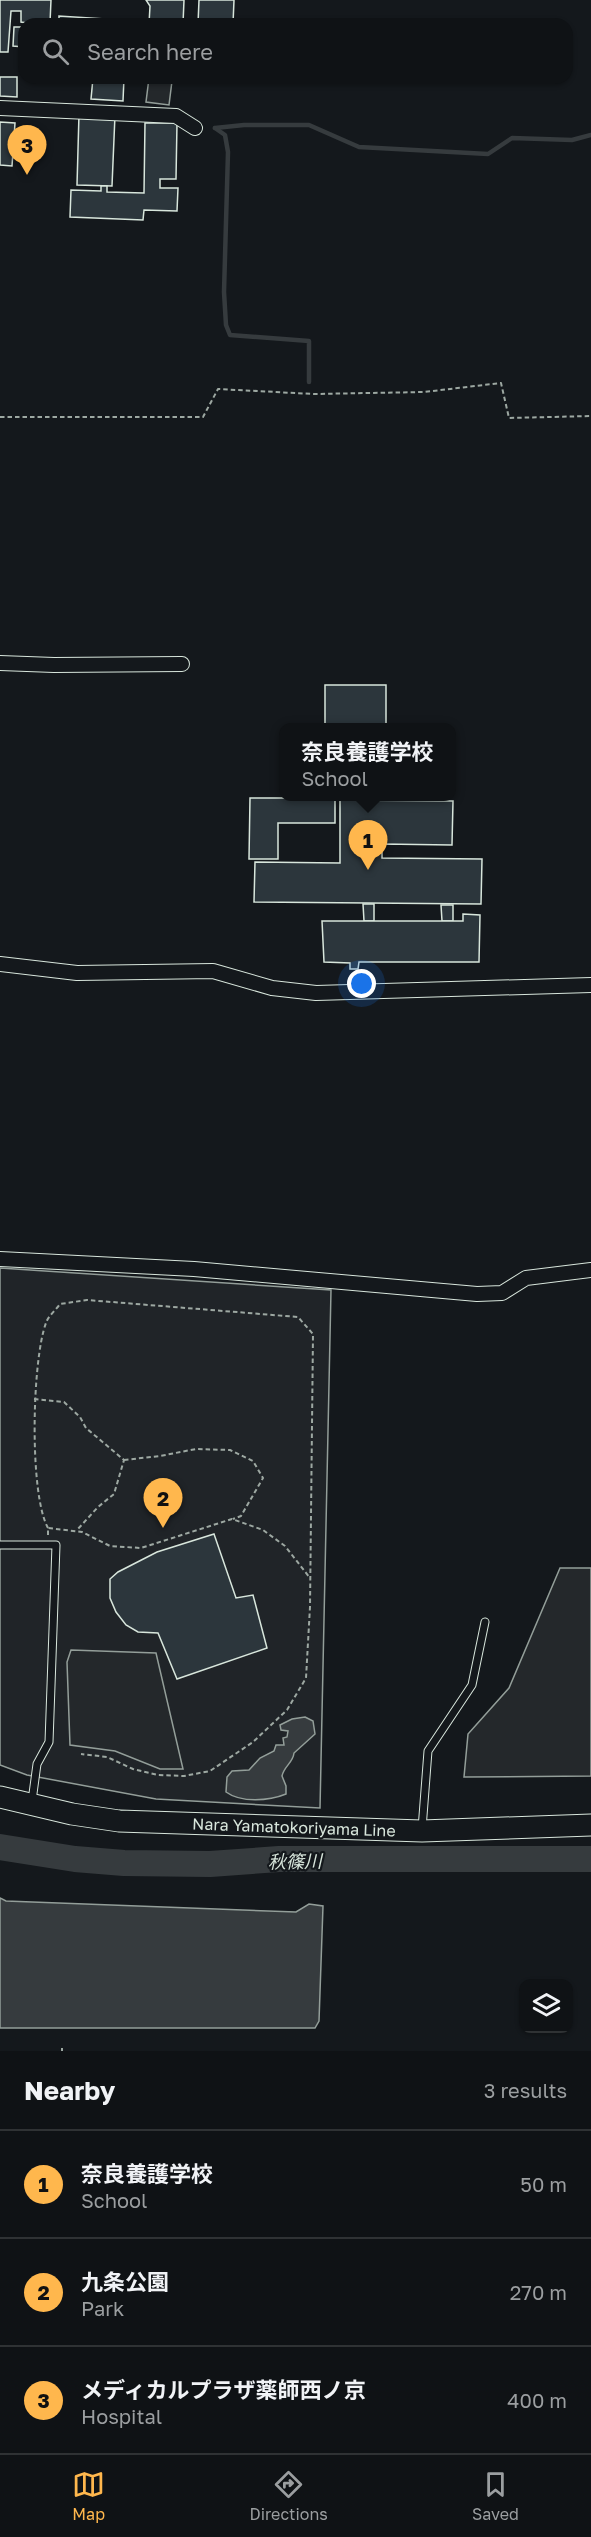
<!DOCTYPE html>
<meta charset="utf-8">
<style>
:root{--surface:#0f1215;--page:#1d2022;--text:#f1f3f6;--muted:#9b9ea0;--line:#2f3234;--accent:#ffb74d}
body{margin:0;font-family:"Golos Text","Noto Sans JP",sans-serif;background:var(--page);color:var(--text)}
.controls{position:absolute;right:18px;bottom:18px;display:grid;overflow:hidden;border-radius:12px;box-shadow:0 2px 4px #0004}
.controls button{width:54px;height:54px;display:grid;place-items:center;padding:0;border:0;border-bottom:2px solid var(--line);background:var(--surface);color:var(--text);font:30px sans-serif}
.you{position:absolute;left:362px;top:984px;width:21px;height:21px;margin:-15px;border:4px solid #fff;border-radius:50%;background:#1a73e8;box-shadow:0 0 0 9px #1a73e833}
.badge{display:grid;place-items:center;width:39px;height:39px;border-radius:50%;background:var(--accent);color:#111;font-size:20px;font-weight:700}
.pin{position:absolute;translate:-50% -50px;filter:drop-shadow(0 2px 3px #0008)}
.pin::after{content:'';position:absolute;top:32px;width:21px;height:18px;background:inherit;clip-path:polygon(0 0,100% 0,50% 100%)}
.popup{position:absolute;left:279px;top:723px;width:177px;height:78px;box-sizing:border-box;display:grid;place-content:center;border-radius:12px;background:var(--surface);filter:drop-shadow(0 2px 4px #0005);font-size:20px;white-space:nowrap;color:var(--muted)}
.popup b{font-size:22px;color:var(--text)}
.popup::after{content:'';position:absolute;left:50%;top:100%;margin-left:-12px;border:12px solid transparent;border-top-color:var(--surface)}
.list{margin:0;padding:0;list-style:none}
h2{display:flex;justify-content:space-between;align-items:center;height:78px;margin:0;padding:0 24px;font-size:26px}
h2 small{font-size:20px;font-weight:400;color:var(--muted)}
.list li{display:grid;grid-template-columns:39px 1fr auto;gap:18px;align-items:center;box-sizing:border-box;height:108px;padding:0 24px;border-top:2px solid var(--line)}
.list b{display:block;font-size:22px;white-space:nowrap}
.list p{margin:0;font-size:20px;white-space:nowrap;color:var(--muted)}
.list em{font-size:20px;font-style:normal;color:var(--muted)}
.icon{flex:none;width:33px;height:33px;fill:none;stroke:currentColor;stroke-width:2;stroke-linecap:round;stroke-linejoin:round}
.map{position:relative;flex:none;width:591px;height:2051px;overflow:hidden}
.search{position:absolute;background:var(--surface);box-shadow:0 2px 4px #0004;left:18px;right:18px;top:18px;height:66px;display:flex;align-items:center;gap:15px;box-sizing:border-box;padding:0 21px;border-radius:18px;color:var(--muted);font-size:22px}
.sheet{height:402px;background:var(--surface)}
nav{display:flex;justify-content:space-around;align-items:center;box-sizing:border-box;height:84px;border-top:2px solid var(--line);background:var(--surface);font-size:16px;color:var(--muted)}
nav a{display:grid;justify-items:center;gap:3px}
nav .on{color:var(--accent)}
.map>svg:first-child{display:block}
.green{fill:#202428;stroke:#939e99;stroke-width:1.5}
.parking{fill:#24282b;stroke:#939e99;stroke-width:1.5}
.water{fill:#363b3e;stroke:#939e99;stroke-width:1.5}
.lines{fill:none;stroke-linecap:round;stroke-linejoin:round}
.stream{stroke:#363b3e;stroke-width:4.5}
.river{stroke:#363b3e;stroke-width:26}
.building{fill:#2c363c;stroke:#d8e6dc;stroke-width:1.5}
.service-casing{stroke:#d8e6dc;stroke-width:9}
.minor-casing{stroke:#d8e6dc;stroke-width:16}
.primary-casing{stroke:#d8e6dc;stroke-width:23}
.path{stroke:#9da8a2;stroke-width:2;stroke-dasharray:4.5 3;stroke-linecap:butt}
.service{stroke:#14181c;stroke-width:7}
.minor{stroke:#14181c;stroke-width:14}
.primary{stroke:#14181c;stroke-width:21}
.labels{text-anchor:middle;stroke-width:4.5;stroke-linejoin:round;paint-order:stroke}
.street-label{font-size:16px;fill:#d8e6dc;stroke:#14181c}
.water-label{font-size:18px;font-style:italic;fill:#d8e6dc;stroke:#14181c}
</style>
<div class="map">
<svg width="591" height="2051" viewBox="0 0 591 2051">
<rect width="100%" height="100%" fill="#14181c"/>
<!-- green -->
<path class="green" d="M0 1268 331 1290 320 1808 156 1799 27 1775 0 1765Z"/>
<!-- parking -->
<g class="parking">
<path d="M149 78H185L184 82 172 81 169 105 146 102Z"/>
<path d="M560 1568H591V1776L464 1777 468 1734 509 1688Z"/>
<path d="M71 1650 156 1653 183 1769H160L115 1751 70 1745 67 1662Z"/>
</g>
<!-- water -->
<g class="water">
<path d="M305 1717 313 1721 315 1734 294 1753C293 1763 284 1766 282 1776L286 1786V1794C269 1801 241 1803 226 1792L227 1777 232 1771 249 1770 260 1758 274 1751 276 1745H284L283 1738 287 1737 288 1731 281 1730 280 1725 292 1719Z"/>
<path d="M0 1898 6 1901 296 1912 309 1904 323 1906 319 2021 315 2028H0Z"/>
</g>
<g class="lines">
<!-- stream -->
<g class="stream">
<path d="M215 128 244 125H309L359 147 488 154 512 138 572 140 591 135"/>
<path d="M215 128 225 135 228 152 224 292 226 325 230 335 309 341V382"/>
</g>
<!-- river -->
<path class="river" d="M0 1847 75 1859 124 1863 210 1864 279 1859H591"/>
</g>
<!-- building -->
<g class="building">
<path d="M0 0H51L50 23 59 24V16L121 20V24H34L21 22V11H11L8 52H0Z"/>
<path d="M146 0H184L183 24H149L150 6Z"/>
<path d="M199 0H234L233 24H198Z"/>
<path d="M14 27H24V47L13 46Z"/>
<path d="M0 77H17V97L0 96Z"/>
<path d="M93 78H124L123 101 91 99Z"/>
<path d="M79 114 115 115 112 186 77 185Z"/>
<path d="M0 122 15 123 12 166 0 165Z"/>
<path d="M145 123H177L176 179H160V188H178L177 211 144 210 143 220 70 217 71 190 101 191V186H107V192L144 193Z"/>
<rect x="325" y="685" width="61" height="43"/>
<rect x="346" y="796" width="29" height="4"/>
<path d="M250 798H335V823H278V859H249Z"/>
<path d="M340 800 453 801 452 845 382 844V858L482 859 481 904 254 902 255 862 340 863Z"/>
<path d="M363 904H374V921H364Z"/>
<path d="M441 905H453V921H442Z"/>
<path d="M463 914 480 915 479 962H359L358 969H350V963L324 962 322 921H463Z"/>
<path d="M214 1534 236 1598 253 1595 267 1648 177 1679 158 1633 138 1632 126 1625 116 1612 110 1598V1579L118 1572 157 1552Z"/>
</g>
<g class="lines">
<defs>
<g id="service">
<path d="M0 1545H56L49 1742 37 1764 32 1801"/>
<path d="M422 1829 428 1751 472 1685 485 1622"/>
</g>
<g id="minor">
<path d="M0 108 176 116 195 128"/>
<path d="M0 663 54 665 182 664"/>
<path d="M0 964 77 973 213 971 272 988 316 993 591 985"/>
<path d="M0 1259 194 1269 477 1294 502 1293 526 1278 591 1270"/>
</g>
<path id="primary" d="M0 1797 72 1814 119 1821 422 1831 591 1825"/>
</defs>
<!-- service casing -->
<use href="#service" class="service-casing"/>
<!-- minor casing -->
<use href="#minor" class="minor-casing"/>
<!-- primary casing -->
<use href="#primary" class="primary-casing"/>
<!-- path -->
<g class="path">
<path d="M0 417H203L218 389 314 394 424 392 501 383 509 418 591 416"/>
<path d="M34 1399 64 1402 80 1417 86 1428 124 1460 114 1494 98 1507 77 1530"/>
<path d="M124 1460 160 1456 196 1449 230 1450 253 1461 263 1478 241 1516 233 1519"/>
<path d="M48 1528C29 1494 32 1360 46 1323 48 1316 56 1310 60 1304L87 1300 298 1317 313 1334 310 1607 306 1678 287 1710 253 1742 210 1771 184 1776 158 1775 133 1769 107 1757 81 1754"/>
<path d="M48 1535V1528L82 1532 110 1546 141 1548 232 1519 263 1530 285 1546 310 1578"/>
<path d="M62 2048V2051"/>
</g>
<!-- service -->
<use href="#service" class="service"/>
<!-- minor -->
<use href="#minor" class="minor"/>
<!-- primary -->
<use href="#primary" class="primary"/>
</g>
<g class="labels">
<!-- street labels -->
<g class="street-label">
<text transform="translate(294 1827) rotate(2)" y="6">Nara Yamatokoriyama Line</text>
</g>
<!-- water labels -->
<g class="water-label">
<text transform="translate(295 1862) rotate(-1)" y="6">秋篠川</text>
</g>
</g>
</svg>
<div class="controls">
<button><svg class="icon" aria-label="layers" viewBox="0 0 24 24"><path d="M12 4l9 5-9 5-9-5zM3 14l9 5 9-5"/></svg></button>
</div>
<div class="you"></div>
<div class="pin badge" style="left:368px;top:870px">1</div>
<div class="popup"><b>奈良養護学校</b>School</div>
<div class="pin badge" style="left:163px;top:1528px">2</div>
<div class="pin badge" style="left:27px;top:175px">3</div>
<div class="search"><svg class="icon" aria-label="search" viewBox="0 0 24 24"><circle cx="10" cy="10" r="6"/><path d="M15 15l6 6"/></svg>Search here</div>
</div>
<section class="sheet">
<h2>Nearby<small>3 results</small></h2>
<ul class="list">
<li><span class="badge">1</span><div><b>奈良養護学校</b><p>School</p></div><em>50 m</em></li>
<li><span class="badge">2</span><div><b>九条公園</b><p>Park</p></div><em>270 m</em></li>
<li><span class="badge">3</span><div><b>メディカルプラザ薬師西ノ京</b><p>Hospital</p></div><em>400 m</em></li>
</ul>
</section>
<nav>
<a class="on"><svg class="icon" aria-label="map" viewBox="0 0 24 24"><path d="M3 6l6-2 6 2 6-2v14l-6 2-6-2-6 2zM9 4v14M15 6v14"/></svg>Map</a>
<a><svg class="icon" aria-label="directions" viewBox="0 0 24 24"><path d="M12 3l9 9-9 9-9-9zM9 14v-3h6M13 9l2 2-2 2"/></svg>Directions</a>
<a><svg class="icon" aria-label="saved" viewBox="0 0 24 24"><path d="M7 4h10v16l-5-4-5 4z"/></svg>Saved</a>
</nav>
